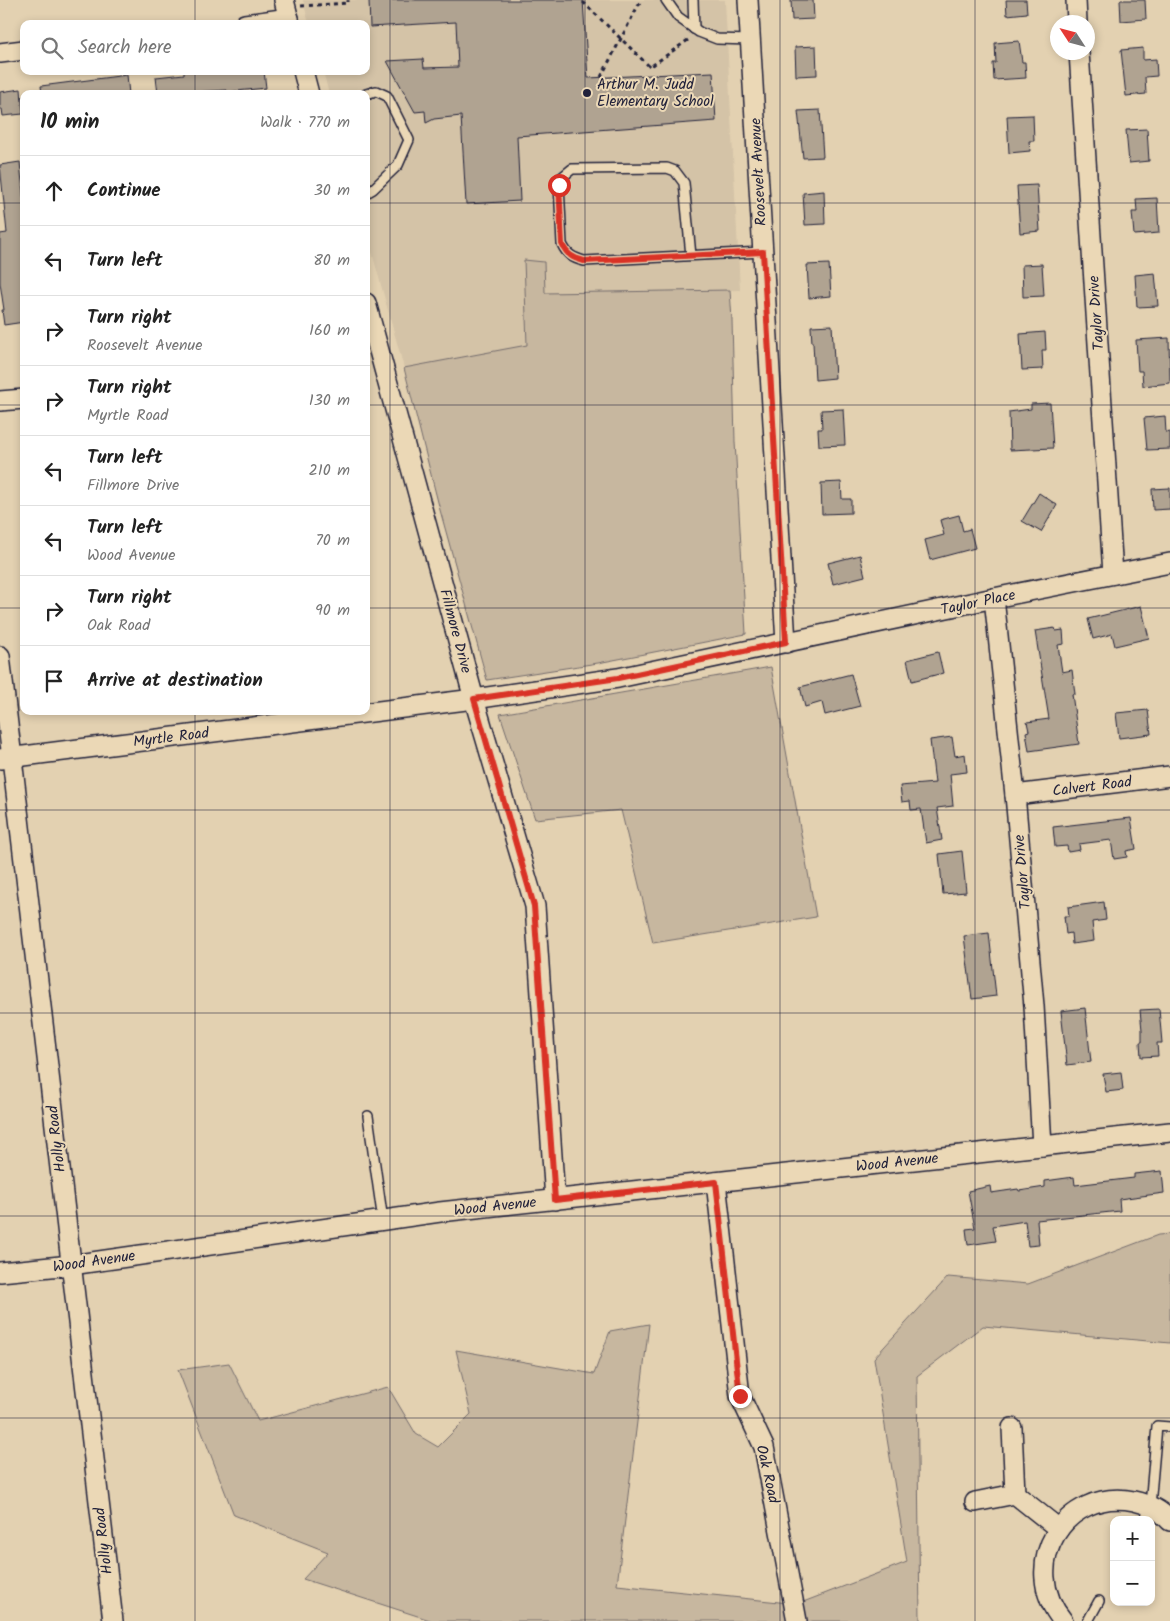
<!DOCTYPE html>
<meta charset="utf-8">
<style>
:root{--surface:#fff;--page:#f2f2f2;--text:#222;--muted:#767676;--line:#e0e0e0}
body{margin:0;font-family:Kalam,sans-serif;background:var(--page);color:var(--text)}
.controls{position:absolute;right:15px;bottom:15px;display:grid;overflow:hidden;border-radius:10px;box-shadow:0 2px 8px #0003}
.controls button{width:45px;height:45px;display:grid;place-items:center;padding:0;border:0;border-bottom:1px solid var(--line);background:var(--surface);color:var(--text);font:25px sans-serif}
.compass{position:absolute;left:1050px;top:15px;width:45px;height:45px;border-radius:50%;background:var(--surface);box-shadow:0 2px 8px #0003;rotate:306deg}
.stop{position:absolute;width:15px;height:15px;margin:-11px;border:4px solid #d93025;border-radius:50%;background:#fff}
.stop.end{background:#d93025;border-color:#fff;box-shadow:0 1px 5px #0008}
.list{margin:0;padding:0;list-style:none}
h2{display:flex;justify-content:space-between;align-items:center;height:65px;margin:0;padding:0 20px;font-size:21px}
h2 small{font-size:16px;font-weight:400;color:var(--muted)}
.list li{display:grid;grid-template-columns:32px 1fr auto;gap:15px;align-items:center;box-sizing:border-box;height:70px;padding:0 20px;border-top:1px solid var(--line)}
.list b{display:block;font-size:19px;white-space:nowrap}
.list p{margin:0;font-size:16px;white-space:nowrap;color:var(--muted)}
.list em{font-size:16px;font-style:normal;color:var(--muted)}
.icon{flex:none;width:28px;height:28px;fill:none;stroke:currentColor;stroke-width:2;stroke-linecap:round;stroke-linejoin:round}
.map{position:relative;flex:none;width:1170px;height:1621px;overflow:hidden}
.search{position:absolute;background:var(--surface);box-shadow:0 2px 8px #0003;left:20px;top:20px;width:350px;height:55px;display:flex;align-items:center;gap:12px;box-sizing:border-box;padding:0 18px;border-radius:10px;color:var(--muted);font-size:19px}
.panel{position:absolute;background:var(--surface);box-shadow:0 2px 8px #0003;left:20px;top:90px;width:350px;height:625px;border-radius:10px}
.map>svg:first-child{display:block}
.built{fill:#d4c3a7}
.green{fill:#c7b79f;stroke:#746c6d}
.building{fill:#b0a391;stroke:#22223b}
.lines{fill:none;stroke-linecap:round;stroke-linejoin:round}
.lane-casing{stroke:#22223b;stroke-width:12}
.street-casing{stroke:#22223b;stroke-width:22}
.path{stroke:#22223b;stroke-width:3;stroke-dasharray:4 4;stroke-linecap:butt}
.lane{stroke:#ebd8b6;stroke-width:9}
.street{stroke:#ebd8b6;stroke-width:19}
.route{stroke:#d93025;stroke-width:6}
.grid{fill:none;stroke:#22223b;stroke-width:1;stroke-opacity:0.55}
.poi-dot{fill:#22223b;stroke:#ebd8b6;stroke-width:2}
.labels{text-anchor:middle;stroke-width:4;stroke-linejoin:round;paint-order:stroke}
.poi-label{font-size:15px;fill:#22223b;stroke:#ebd8b6;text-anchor:start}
.street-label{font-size:15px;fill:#22223b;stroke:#ebd8b6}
</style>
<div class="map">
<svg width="1170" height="1621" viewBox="0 0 1170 1621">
<rect width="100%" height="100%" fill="#e3d1b1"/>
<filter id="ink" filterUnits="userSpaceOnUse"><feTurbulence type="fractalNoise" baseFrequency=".02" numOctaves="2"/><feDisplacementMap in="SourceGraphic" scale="10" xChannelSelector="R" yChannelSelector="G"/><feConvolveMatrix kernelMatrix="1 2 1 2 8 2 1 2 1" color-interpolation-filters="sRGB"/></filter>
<g filter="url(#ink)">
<!-- built -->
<path class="built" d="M303 0H725L740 290 526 294 527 346 404 368 366 231V94H329L323 71H366V24H309Z"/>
<!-- green -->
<g class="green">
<path d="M524 260 544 262 545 293 730 290 732 320 735 442 746 634 598 663 487 680 440 510 404 368 527 345Z"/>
<path d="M771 667 816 917 653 943 621 810 535 819 500 714Z"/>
<path d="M1170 1234V1343L983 1326 917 1376 920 1621H433L303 1579 328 1552 234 1515 178 1370 229 1363 258 1421 388 1387 416 1434 438 1447 471 1414 456 1350 594 1374 610 1331 649 1324 617 1585 798 1604 907 1562 874 1358 948 1277 1028 1284 1158 1235Z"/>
</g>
<!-- building -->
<g class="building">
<path d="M369 0H583L588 78 713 72 716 121 517 136 520 201 466 204 461 116 434 119 426 123 425 111 415 112 387 61 423 59 424 68 458 67 456 22 370 27Z"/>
<path d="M791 0H813L814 19 792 20Z"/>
<path d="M1006 0H1026L1027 13 1007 15Z"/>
<path d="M1120 0H1145L1146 19 1121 21Z"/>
<path d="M1019 41 1022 62H1025L1026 78 994 80 993 63H996L995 43Z"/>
<path d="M816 46 817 75 796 76 795 47Z"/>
<path d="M1143 48V60L1156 59 1157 76 1145 77 1146 94 1126 96 1121 50Z"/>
<path d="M184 71H264L266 88 227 92V90L158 94 156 77 184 74Z"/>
<path d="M127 75 129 94H42L41 86Z"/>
<path d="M21 89 23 114 3 116 2 109H0V92Z"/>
<path d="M820 110 823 157 803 158 798 111Z"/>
<path d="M1033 115 1034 141H1029L1030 151 1009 153 1007 116Z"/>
<path d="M1147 129 1149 161 1129 163 1126 130Z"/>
<path d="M20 162 24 204V322L4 325 2 310H4L0 283V234L7 233 0 165Z"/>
<path d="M1037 185 1040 231 1020 233 1017 186Z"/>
<path d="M824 191 825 224 805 225 803 193Z"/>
<path d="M1157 198 1159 233 1134 235 1132 212H1137L1136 199Z"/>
<path d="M829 264 831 296 809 298 807 265Z"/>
<path d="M1042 264 1044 296 1023 297 1022 265Z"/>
<path d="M1155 273 1158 306 1137 307 1135 275Z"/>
<path d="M832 325 835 378 815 380 813 343H812L811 326Z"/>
<path d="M1045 332 1046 350H1042L1043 369 1022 370 1020 334Z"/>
<path d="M1169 338 1170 383 1143 386 1142 371H1138L1136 340Z"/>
<path d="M1050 403 1053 448 1010 450 1009 412 1031 409V404Z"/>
<path d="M843 409 845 445 819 446 818 429H822L821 410Z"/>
<path d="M1165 416 1166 433 1170 432V449L1147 450 1144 418Z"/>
<path d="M841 482 842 499H851V513L822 514 821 483Z"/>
<path d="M1170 488V509L1153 510 1152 489Z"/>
<path d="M1039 493 1057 505 1041 532 1022 521Z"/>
<path d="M959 515 963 531 970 529 975 548 930 560 925 540 944 535 940 520Z"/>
<path d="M860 555 865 576 833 584 828 563Z"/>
<path d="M1141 606 1149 638 1115 646 1112 634 1093 639 1088 619Z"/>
<path d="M1055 628 1056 631 1063 630 1064 644 1058 645 1062 672 1072 670 1075 694H1072L1079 744 1029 751 1026 732 1029 731 1027 722 1049 719 1035 631Z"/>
<path d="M938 652 943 673 912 681 907 660Z"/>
<path d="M851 674 860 706 825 715 822 702 805 707 800 687Z"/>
<path d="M1148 710 1151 734 1119 738 1116 713Z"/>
<path d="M952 737 955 756 965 754 967 772 950 774 953 806 937 808 942 840 926 843 921 809 911 810 910 801 902 802 900 786 935 783 930 740Z"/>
<path d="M1131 818 1136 849 1126 851 1127 857 1114 859 1111 840 1079 844 1080 850 1068 852 1067 846 1055 847 1053 827Z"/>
<path d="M962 851 966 892 943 894 939 854Z"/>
<path d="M1104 902 1106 920 1092 922 1094 941 1072 944 1071 933 1066 934 1064 916H1069L1068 907Z"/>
<path d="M989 933 996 996 972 999 964 936Z"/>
<path d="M1085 1008 1091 1062 1067 1065 1061 1011Z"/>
<path d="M1159 1009 1162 1043H1157L1158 1056 1141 1057 1140 1042H1142V1030L1140 1010Z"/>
<path d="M1121 1072 1123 1090 1106 1092 1103 1074Z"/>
<path d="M1162 1171 1164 1193 1119 1199 1120 1211 1037 1220 1039 1245 1028 1246 1025 1221 993 1226 996 1241 968 1245 966 1229 975 1228 968 1191 990 1186 991 1193 1018 1189 1019 1191 1045 1187V1181L1074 1177 1075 1185 1134 1178V1174Z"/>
</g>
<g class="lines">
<defs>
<g id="lane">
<path d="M666 0 678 17 699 32 717 39 750 40"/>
<path d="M693 0 694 29"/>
<path d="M366 94 376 91 387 96 409 140 398 165 373 189 366 193"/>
<path d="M691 256 684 183 675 171 667 168 572 169 561 178 559 185 562 244C567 255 573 258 584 261 644 258 704 255 763 252"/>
<path d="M368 1116 383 1221"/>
<path d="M1145 1520 1150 1506 1157 1426 1170 1427"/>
<path d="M1088 1621 1099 1601"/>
</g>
<g id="street">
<path d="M284 0 290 24"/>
<path d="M748 0 786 643"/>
<path d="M1076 0 1077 22"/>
<path d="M245 24 289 18"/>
<path d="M1079 52 1113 574"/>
<path d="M0 53 24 50"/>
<path d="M303 71 309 94"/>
<path d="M366 303 474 699 535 906 555 1200"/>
<path d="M0 401 24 399"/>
<path d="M994 598 1015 795 1034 1006 1042 1146"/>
<path d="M0 656 113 1621"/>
<path d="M0 759 474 699 618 678 994 598 1170 563"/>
<path d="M1015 795 1170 776"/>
<path d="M716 1182 740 1396 764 1447 797 1621"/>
<path d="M0 1272 71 1265 440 1212 1170 1132"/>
<path d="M1012 1428 1015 1494"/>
<path d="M975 1502 1015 1494 1059 1529"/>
<path d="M1063 1621C1017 1566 1064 1487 1134 1501 1148 1504 1161 1510 1170 1521"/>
</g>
</defs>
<!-- lane casing -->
<use href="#lane" class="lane-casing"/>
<!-- street casing -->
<use href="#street" class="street-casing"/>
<!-- path -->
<g class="path">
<path d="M583 2 650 67 688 40"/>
<path d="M301 6 348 3V0"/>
<path d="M601 77 641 0"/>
</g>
<!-- lane -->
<use href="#lane" class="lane"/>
<!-- street -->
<use href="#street" class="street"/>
</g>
</g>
<g class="lines" filter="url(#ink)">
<!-- route -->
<path class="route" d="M559 185 562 244C567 255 573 258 584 261L763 252 786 642 618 678 474 699 534 906 555 1200 716 1182 740 1396"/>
</g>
<!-- grid -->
<path class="grid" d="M195 0V24M390 0V1621M585 0V1621M780 0V1621M975 0V1621M195 71V94M0 203H24M366 203H1170M0 405H24M366 405H1170M0 608H24M366 608H1170M195 711V1621M0 810H1170M0 1013H1170M0 1216H1170M0 1418H1170"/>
<!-- markers -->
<circle class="poi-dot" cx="587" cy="93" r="5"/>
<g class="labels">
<!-- poi labels -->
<g class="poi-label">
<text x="597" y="89">Arthur M. Judd<tspan x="597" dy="17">Elementary School</tspan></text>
</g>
<!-- street labels -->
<g class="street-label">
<text transform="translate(758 172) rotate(-93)" y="5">Roosevelt Avenue</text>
<text transform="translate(1096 313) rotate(-94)" y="5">Taylor Drive</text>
<text transform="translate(978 602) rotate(-12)" y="5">Taylor Place</text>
<text transform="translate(456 631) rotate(75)" y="5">Fillmore Drive</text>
<text transform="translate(171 737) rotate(-7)" y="5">Myrtle Road</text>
<text transform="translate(1092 786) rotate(-7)" y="5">Calvert Road</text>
<text transform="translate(1022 872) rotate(-95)" y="5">Taylor Drive</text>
<text transform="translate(56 1139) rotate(-97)" y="5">Holly Road</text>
<text transform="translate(897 1162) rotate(-6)" y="5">Wood Avenue</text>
<text transform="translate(495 1206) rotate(-6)" y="5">Wood Avenue</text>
<text transform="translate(94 1261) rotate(-8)" y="5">Wood Avenue</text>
<text transform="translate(768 1474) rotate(77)" y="5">Oak Road</text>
<text transform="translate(103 1541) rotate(-97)" y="5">Holly Road</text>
</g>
</g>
</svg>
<div class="controls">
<button>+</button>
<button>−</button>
</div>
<svg class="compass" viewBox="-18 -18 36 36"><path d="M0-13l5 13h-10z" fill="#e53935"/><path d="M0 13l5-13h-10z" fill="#767676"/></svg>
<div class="stop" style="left:559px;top:185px"></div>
<div class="stop end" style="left:740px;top:1396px"></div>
<div class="search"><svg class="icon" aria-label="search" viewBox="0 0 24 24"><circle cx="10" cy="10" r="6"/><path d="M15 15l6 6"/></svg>Search here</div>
<section class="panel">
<h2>10 min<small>Walk · 770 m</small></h2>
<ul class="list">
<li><svg class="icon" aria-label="ahead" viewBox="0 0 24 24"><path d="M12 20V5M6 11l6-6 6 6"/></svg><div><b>Continue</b></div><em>30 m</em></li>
<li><svg class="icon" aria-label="left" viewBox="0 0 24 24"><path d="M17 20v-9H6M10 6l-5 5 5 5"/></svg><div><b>Turn left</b></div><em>80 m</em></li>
<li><svg class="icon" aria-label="right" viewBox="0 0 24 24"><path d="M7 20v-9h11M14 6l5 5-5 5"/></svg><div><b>Turn right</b><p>Roosevelt Avenue</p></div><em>160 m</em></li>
<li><svg class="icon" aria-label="right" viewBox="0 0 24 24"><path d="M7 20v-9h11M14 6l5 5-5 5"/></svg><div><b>Turn right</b><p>Myrtle Road</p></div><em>130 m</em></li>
<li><svg class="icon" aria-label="left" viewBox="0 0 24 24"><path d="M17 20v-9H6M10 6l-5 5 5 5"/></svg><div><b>Turn left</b><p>Fillmore Drive</p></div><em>210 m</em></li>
<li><svg class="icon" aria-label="left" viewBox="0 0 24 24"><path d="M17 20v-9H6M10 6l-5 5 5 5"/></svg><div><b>Turn left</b><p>Wood Avenue</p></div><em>70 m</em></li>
<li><svg class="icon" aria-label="right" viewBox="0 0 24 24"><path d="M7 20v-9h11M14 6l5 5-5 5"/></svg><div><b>Turn right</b><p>Oak Road</p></div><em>90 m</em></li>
<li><svg class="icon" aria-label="arrive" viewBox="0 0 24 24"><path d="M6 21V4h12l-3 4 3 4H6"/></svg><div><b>Arrive at destination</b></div></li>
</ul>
</section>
</div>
